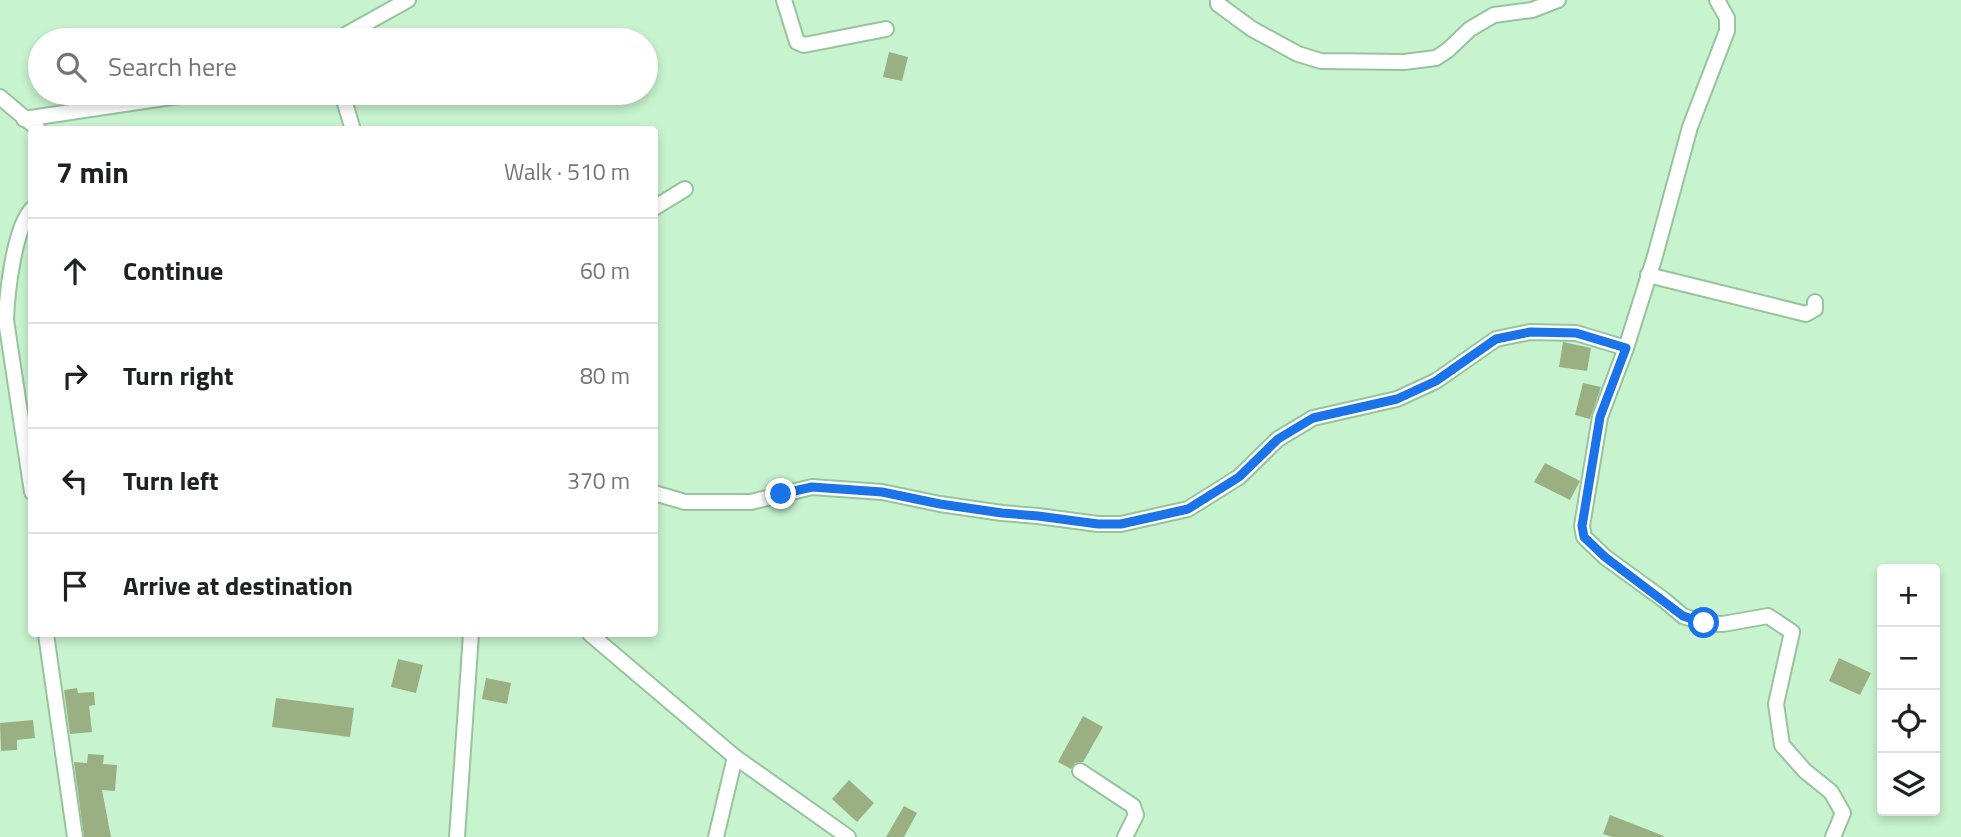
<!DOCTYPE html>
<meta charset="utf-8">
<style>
:root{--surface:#fff;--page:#f6f6f6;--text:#202124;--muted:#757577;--line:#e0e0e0}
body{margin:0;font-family:"Titillium Web",sans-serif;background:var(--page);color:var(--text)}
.controls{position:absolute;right:21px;bottom:21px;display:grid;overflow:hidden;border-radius:7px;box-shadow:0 4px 10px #0003}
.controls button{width:63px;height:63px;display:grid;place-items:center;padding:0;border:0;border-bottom:2px solid var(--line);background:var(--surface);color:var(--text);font:35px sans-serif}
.stop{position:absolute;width:21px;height:21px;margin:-16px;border:5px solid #1a73e8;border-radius:50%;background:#fff}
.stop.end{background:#1a73e8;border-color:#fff;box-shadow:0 2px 7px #0008}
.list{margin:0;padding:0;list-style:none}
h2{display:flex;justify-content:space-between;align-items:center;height:91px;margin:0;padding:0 28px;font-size:30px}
h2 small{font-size:23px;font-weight:400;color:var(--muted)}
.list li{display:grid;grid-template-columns:46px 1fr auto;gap:21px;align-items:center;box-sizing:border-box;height:105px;padding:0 28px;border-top:2px solid var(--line)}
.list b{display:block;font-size:26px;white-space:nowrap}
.list em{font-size:23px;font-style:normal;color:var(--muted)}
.icon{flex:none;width:38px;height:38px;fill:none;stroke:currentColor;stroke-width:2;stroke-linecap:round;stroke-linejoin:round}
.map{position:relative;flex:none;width:1961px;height:837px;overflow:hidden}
.search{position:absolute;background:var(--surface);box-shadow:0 4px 10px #0003;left:28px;top:28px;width:630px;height:77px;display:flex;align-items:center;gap:18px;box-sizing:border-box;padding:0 24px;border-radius:38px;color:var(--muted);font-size:26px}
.panel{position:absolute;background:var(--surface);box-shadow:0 4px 10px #0003;left:28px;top:126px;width:630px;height:511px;border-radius:7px}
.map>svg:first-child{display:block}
.building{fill:#9ab083}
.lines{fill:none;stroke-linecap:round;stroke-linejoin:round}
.street-casing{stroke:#98c39f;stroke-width:18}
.street{stroke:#fff;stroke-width:14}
.route{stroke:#1a73e8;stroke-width:9}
</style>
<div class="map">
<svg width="1961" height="837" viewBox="0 0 1961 837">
<rect width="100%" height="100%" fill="#c7f3ce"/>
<!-- building -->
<g class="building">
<path d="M889 52 908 57 902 81 883 77Z"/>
<path d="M1563 342 1591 348 1587 371 1559 367Z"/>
<path d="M1583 383 1601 387 1590 419 1575 415Z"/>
<path d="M1545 463 1580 481 1570 500 1534 482Z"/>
<path d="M1839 658 1871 673 1860 695 1829 681Z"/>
<path d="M398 659 423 665 416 693 391 687Z"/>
<path d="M486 678 511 683 507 704 482 699Z"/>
<path d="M77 688 78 693 94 692 95 705 89 706 92 732 70 734 64 690Z"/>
<path d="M276 698 354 708 350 737 272 727Z"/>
<path d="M1083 716 1103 727 1083 762 1075 763 1071 769 1058 762Z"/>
<path d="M33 720 35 738 17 740V750L1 751 0 723Z"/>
<path d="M88 754 104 755 103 764 117 765 115 791 102 790 111 837H84L74 762 87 763Z"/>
<path d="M849 780 874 803 857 822 832 799Z"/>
<path d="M904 806 917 813 904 837H886Z"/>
<path d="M1610 815 1664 836 1663 837H1612L1603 834Z"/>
</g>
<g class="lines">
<defs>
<g id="street">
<path d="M784 0 797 42 804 45 886 29"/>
<path d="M1218 0V4L1252 29 1298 54 1321 61 1404 62 1436 58 1448 50 1470 29 1494 15 1532 10 1558 0"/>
<path d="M1717 0 1727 18V31L1690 127 1655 256 1626 348 1600 417 1582 526 1584 537 1605 557 1664 600 1683 616 1704 623 1723 624 1768 616 1792 632 1776 704 1782 745 1805 771 1831 792 1843 813 1833 837"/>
<path d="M336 40 408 0"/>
<path d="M342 93 353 130"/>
<path d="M0 97 39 130"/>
<path d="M24 119 198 93"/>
<path d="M654 208 685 189"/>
<path d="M32 209C14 228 7 293 6 320L32 492"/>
<path d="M1648 275 1806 314 1815 309V302"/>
<path d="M654 493 685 502H751L812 487 882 492 940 504 1002 513 1038 516 1098 524H1121L1188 509 1239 477 1278 439 1313 418 1397 399 1436 381 1496 339 1530 332 1576 333 1626 348"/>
<path d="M46 634 75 837"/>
<path d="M590 634 735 757 848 837"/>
<path d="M1080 771 1133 806 1136 815 1125 837"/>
<path d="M457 837 471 634"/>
<path d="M716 837 735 757"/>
</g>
</defs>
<!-- street casing -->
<use href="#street" class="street-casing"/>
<!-- street -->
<use href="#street" class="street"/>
</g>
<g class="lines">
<!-- route -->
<path class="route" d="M781 494 812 487 882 492 940 504 1002 513 1038 516 1098 524H1121L1188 509 1239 477 1278 439 1313 418 1397 399 1436 381 1496 339 1530 332 1576 333 1626 348 1600 417 1582 526 1584 537 1605 557 1683 616 1704 623"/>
</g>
</svg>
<div class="controls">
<button>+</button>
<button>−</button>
<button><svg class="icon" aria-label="locate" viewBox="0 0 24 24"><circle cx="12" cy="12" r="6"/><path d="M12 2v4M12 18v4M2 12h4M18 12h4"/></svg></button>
<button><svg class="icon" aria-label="layers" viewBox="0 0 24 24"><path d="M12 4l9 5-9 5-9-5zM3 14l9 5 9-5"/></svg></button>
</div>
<div class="stop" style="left:1704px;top:623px"></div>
<div class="stop end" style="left:781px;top:494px"></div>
<div class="search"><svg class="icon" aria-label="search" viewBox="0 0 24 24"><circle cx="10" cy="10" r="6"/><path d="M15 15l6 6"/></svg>Search here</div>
<section class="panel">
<h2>7 min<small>Walk · 510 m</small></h2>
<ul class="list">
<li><svg class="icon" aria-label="ahead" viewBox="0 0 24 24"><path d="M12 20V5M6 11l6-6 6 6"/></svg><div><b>Continue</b></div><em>60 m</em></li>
<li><svg class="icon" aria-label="right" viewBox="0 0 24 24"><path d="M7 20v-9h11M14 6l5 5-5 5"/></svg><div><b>Turn right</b></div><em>80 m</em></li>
<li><svg class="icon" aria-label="left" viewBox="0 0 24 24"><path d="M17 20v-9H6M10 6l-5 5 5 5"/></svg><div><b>Turn left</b></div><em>370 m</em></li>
<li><svg class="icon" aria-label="arrive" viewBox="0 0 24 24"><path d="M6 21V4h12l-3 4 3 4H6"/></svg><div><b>Arrive at destination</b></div></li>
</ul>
</section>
</div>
